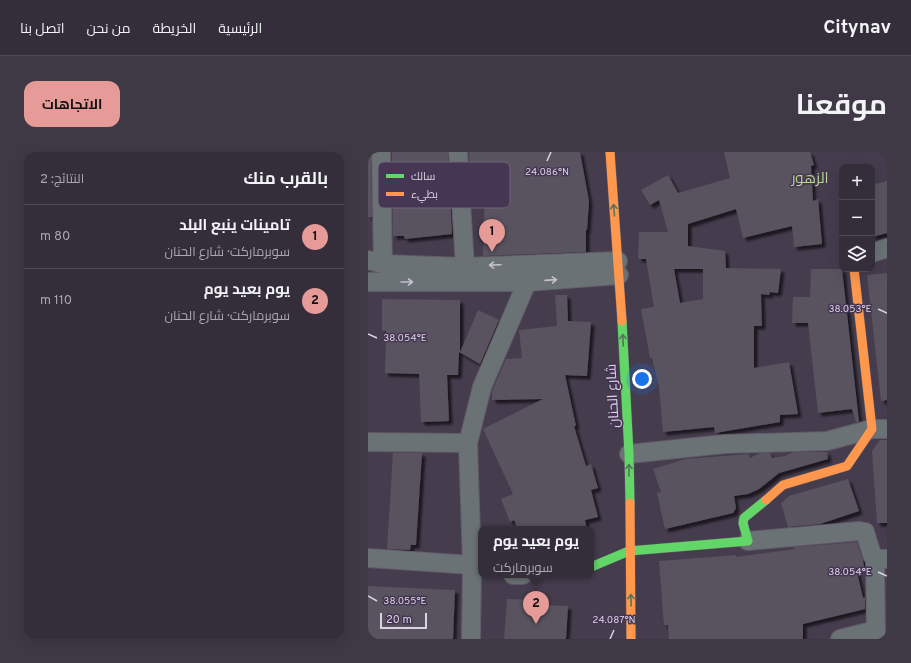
<!DOCTYPE html>
<html lang="ar">
<meta charset="utf-8">
<style>
:root{--surface:#342d3a;--page:#3f3945;--text:#f1f3f6;--muted:#a9a8af;--line:#4e4954;--accent:#e69b98}
body{margin:0;font-family:Overpass,Cairo,sans-serif;background:var(--page);color:var(--text);direction:rtl}
.controls{position:absolute;right:12px;top:12px;display:grid;overflow:hidden;border-radius:8px;box-shadow:0 4px 16px #0002}
.controls button{width:36px;height:36px;display:grid;place-items:center;padding:0;border:0;border-bottom:1px solid var(--line);background:var(--surface);color:var(--text);font:20px sans-serif}
.scale{position:absolute;left:12px;bottom:10px;width:47px;box-sizing:border-box;padding-left:4px;border:2px solid #dbd2e4;border-top:0;font-size:11px;line-height:14px;white-space:nowrap;color:#dbd2e4;-webkit-text-stroke:3px #453653;paint-order:stroke}
.you{position:absolute;left:274px;top:227px;width:14px;height:14px;margin:-10px;border:3px solid #fff;border-radius:50%;background:#1a73e8;box-shadow:0 0 0 6px #1a73e833}
.badge{display:grid;place-items:center;width:26px;height:26px;border-radius:50%;background:var(--accent);color:#111;font-size:13px;font-weight:700}
.pin{position:absolute;translate:-50% -33px;filter:drop-shadow(0 1px 2px #0008)}
.pin::after{content:'';position:absolute;top:21px;width:14px;height:12px;background:inherit;clip-path:polygon(0 0,100% 0,50% 100%)}
.popup{position:absolute;left:110px;top:374px;width:116px;height:52px;box-sizing:border-box;display:grid;place-content:center;border-radius:8px;background:var(--surface);filter:drop-shadow(0 1px 3px #0005);font-size:13px;white-space:nowrap;color:var(--muted)}
.popup b{font-size:15px;color:var(--text)}
.popup::after{content:'';position:absolute;left:50%;top:100%;margin-left:-8px;border:8px solid transparent;border-top-color:var(--surface)}
.list{margin:0;padding:0;list-style:none}
h2{display:flex;justify-content:space-between;align-items:center;height:52px;margin:0;padding:0 16px;font-size:17px}
h2 small{font-size:13px;font-weight:400;color:var(--muted)}
.list li{display:grid;grid-template-columns:26px 1fr auto;gap:12px;align-items:center;box-sizing:border-box;height:64px;padding:0 16px;border-top:1px solid var(--line)}
.list b{display:block;font-size:15px;white-space:nowrap}
.list p{margin:0;font-size:13px;white-space:nowrap;color:var(--muted)}
.list em{font-size:13px;font-style:normal;color:var(--muted)}
.icon{flex:none;width:22px;height:22px;fill:none;stroke:currentColor;stroke-width:2;stroke-linecap:round;stroke-linejoin:round}
.map{position:relative;flex:none;width:519px;height:487px;overflow:hidden;direction:ltr;border-radius:12px}
header{display:flex;align-items:center;gap:24px;box-sizing:border-box;height:56px;padding:0 20px;background:var(--surface);border-bottom:1px solid var(--line)}
header strong{font-size:19px}
nav{display:flex;gap:22px;margin-inline-start:auto;font-size:14px}
.intro{display:flex;align-items:center;justify-content:space-between;box-sizing:border-box;height:96px;padding:0 24px}
h1{margin:0;font-size:28px}
.button{padding:10px 18px;border-radius:12px;background:var(--accent);color:#111;font-size:14px;font-weight:700}
main{display:flex;gap:24px;padding:0 24px}
aside{flex:1;background:var(--surface);border-radius:12px;box-shadow:0 4px 16px #0002}
.map>svg:first-child{display:block}
.building{fill:#59525f;fill-rule:evenodd;filter:url(#shadow)}
.lines{fill:none;stroke-linecap:round;stroke-linejoin:round}
.street-casing{stroke:#605967;stroke-width:20}
.fast-casing{stroke:#605967;stroke-width:10}
.slow-casing{stroke:#605967;stroke-width:10}
.street{stroke:#6b7275;stroke-width:18}
.fast{stroke:#63d668;stroke-width:9}
.slow{stroke:#ff974d;stroke-width:9}
.oneway{stroke:#51765b}
.oneway2{stroke:#c5bfce}
.ticks{fill:none;stroke:#dbd2e4;stroke-width:1.5}
.labels{text-anchor:middle;stroke-width:3;stroke-linejoin:round;paint-order:stroke}
.street-label{font-size:14px;fill:#dbd2e4;stroke:#453653}
.neighbourhood-label{font-size:15px;fill:#b8d790;stroke:#453653}
.key{fill:#453653;stroke:#72657e;stroke-width:1}
.key-label{font-size:11px;fill:#dbd2e4}
.ticks-label{font-size:10px;text-anchor:middle;fill:#dbd2e4;stroke:#453653;stroke-width:3;stroke-linejoin:round;paint-order:stroke}
</style>
<header>
<strong>Citynav</strong>
<nav><a>الرئيسية</a><a>الخريطة</a><a>من نحن</a><a>اتصل بنا</a></nav>
</header>
<div class="intro"><h1>موقعنا</h1><a class="button">الاتجاهات</a></div>
<main>
<div class="map">
<svg width="519" height="487" viewBox="0 0 519 487">
<defs>
<filter id="shadow"><feDropShadow dx="3.5" dy="3.5" stdDeviation="1" flood-color="#0009"/></filter>
</defs>
<rect width="100%" height="100%" fill="#453c4d"/>
<!-- building -->
<g class="building">
<path d="M0 0H3L4 65H0Z"/>
<path d="M24 0H80L84 82 37 87 36 84H25Z"/>
<path d="M101 0H212L221 49 219 78H218V100L115 104 117 39H103Z"/>
<path d="M356 0H442L446 13 443 14 445 49 450 47 454 92 426 95 424 74 375 86 368 57 320 72V94L357 99 358 116 413 117 410 141 402 140 401 143 393 142 394 174H386V216L421 210 430 262 412 263V270L347 281 346 275 295 280 291 235 284 206H282L273 157 286 155 278 107H270L271 80H300L291 48 282 53 273 38 300 23 310 41 362 26ZM306 117H335V147L312 151Z"/>
<path d="M519 29V81L504 85V33Z"/>
<path d="M443 117H474L491 270H488L484 257 450 261 440 171H424L425 145H442Z"/>
<path d="M519 121V248L513 249 499 123Z"/>
<path d="M187 143H199L200 169 223 170 219 224 197 223 208 274H206L218 314 223 312 230 336 223 338 230 365 217 368 219 377H150L146 368 142 370 133 347 145 342 115 277 175 247 124 248V239L138 207 154 206 151 178 189 174Z"/>
<path d="M14 147 92 148V200L110 158 131 168 112 212 91 200 90 223H79L81 269 53 270 51 222 17 221 18 179H14Z"/>
<path d="M512 288H519V371H509L504 299Z"/>
<path d="M425 300H459L460 307 411 321 391 337 380 342 366 344 368 356 365 361 297 377 289 341 293 340 285 317 317 307 380 302 382 306 392 301H402L404 306 417 304Z"/>
<path d="M25 301H54L48 393H43L42 398 19 397Z"/>
<path d="M480 327 491 359 452 372 420 375 413 351 421 344Z"/>
<path d="M489 390 495 408 496 415 488 416 495 446 497 445V457L435 472V487H301L300 473H296L291 409 368 403V405L427 397 426 395Z"/>
<path d="M0 434 87 438 85 487H0Z"/>
<path d="M139 447 175 448V453L200 454 198 487H136Z"/>
</g>
<g class="lines">
<defs>
<g id="street">
<path d="M13 0 15 112"/>
<path d="M90 0 97 115"/>
<path d="M504 101 519 96"/>
<path d="M0 108 15 112 97 115 250 109"/>
<path d="M0 130H159L251 123"/>
<path d="M0 290 100 291 104 413 113 415"/>
<path d="M100 291 114 235 159 130"/>
<path d="M261 302 356 292 459 289 504 277H519"/>
<path d="M380 389 491 379 497 380 504 403 507 407H519"/>
<path d="M0 406 104 413 103 487"/>
<path d="M507 407 508 487"/>
<path d="M145 423H155"/>
<path d="M472 487 508 478"/>
</g>
<g id="fast">
<path d="M254 169 261 302 262 351"/>
<path d="M223 415 261 399 380 389 375 371 376 366 398 348"/>
</g>
<g id="slow">
<path d="M242 0 254 169"/>
<path d="M398 348 415 333 479 314 504 277 486 117"/>
<path d="M262 351 263 487"/>
</g>
</defs>
<!-- street casing -->
<use href="#street" class="street-casing"/>
<!-- fast casing -->
<use href="#fast" class="fast-casing"/>
<!-- slow casing -->
<use href="#slow" class="slow-casing"/>
<!-- street -->
<use href="#street" class="street"/>
<!-- fast -->
<use href="#fast" class="fast"/>
<!-- slow -->
<use href="#slow" class="slow"/>
</g>
<!-- one-way arrows -->
<defs><path id="oneway-shaft" d="M-6 0H5M1.5-3L5.5 0L1.5 3" fill="none" stroke-width="1.6" stroke-linecap="round" stroke-linejoin="round"/></defs>
<g class="oneway">
<use href="#oneway-shaft" transform="translate(246 58) rotate(-95)"/>
<use href="#oneway-shaft" transform="translate(255 188) rotate(-93)"/>
<use href="#oneway-shaft" transform="translate(261 318) rotate(-90)"/>
<use href="#oneway-shaft" transform="translate(263 448) rotate(-91)"/>
</g>
<g class="oneway2">
<use href="#oneway-shaft" transform="translate(127 113) rotate(178)"/>
<use href="#oneway-shaft" transform="translate(183 128) rotate(-4)"/>
<use href="#oneway-shaft" transform="translate(39 130)"/>
</g>
<!-- ticks -->
<path class="ticks" d="M179 9 183 0M510 157 519 161M0 182 9 186M510 420 519 424M0 444 9 449M242 487 246 478"/>
<g class="labels">
<!-- street labels -->
<g class="street-label">
<text transform="translate(244 244) rotate(-93)" y="5">شارع الحنان</text>
</g>
<!-- neighbourhood labels -->
<g class="neighbourhood-label">
<text x="442" y="31">الزهور</text>
</g>
</g>
<!-- legend -->
<rect x="10" y="10" width="132" height="46" rx="6" class="key"/>
<rect x="18" y="22" width="18" height="4" fill="#63d668"/>
<rect x="18" y="40" width="18" height="4" fill="#ff974d"/>
<g class="key-label">
<text x="43" y="28">سالك</text>
<text x="43" y="46">بطيء</text>
</g>
<g class="ticks-label">
<text x="179" y="23">24.086°N</text>
<text x="482" y="160">38.053°E</text>
<text x="37" y="189">38.054°E</text>
<text x="482" y="423">38.054°E</text>
<text x="37" y="452">38.055°E</text>
<text x="246" y="471">24.087°N</text>
</g>
</svg>
<div class="controls">
<button>+</button>
<button>−</button>
<button><svg class="icon" aria-label="layers" viewBox="0 0 24 24"><path d="M12 4l9 5-9 5-9-5zM3 14l9 5 9-5"/></svg></button>
</div>
<div class="scale">20 m</div>
<div class="you"></div>
<div class="pin badge" style="left:124px;top:100px">1</div>
<div class="pin badge" style="left:168px;top:472px">2</div>
<div class="popup"><b>يوم بعيد يوم</b>سوبرماركت</div>
</div>
<aside>
<h2>بالقرب منك<small>النتائج: 2</small></h2>
<ul class="list">
<li><span class="badge">1</span><div><b>تامينات ينبع البلد</b><p>سوبرماركت · شارع الحنان</p></div><em>80 m</em></li>
<li><span class="badge">2</span><div><b>يوم بعيد يوم</b><p>سوبرماركت · شارع الحنان</p></div><em>110 m</em></li>
</ul>
</aside>
</main>
